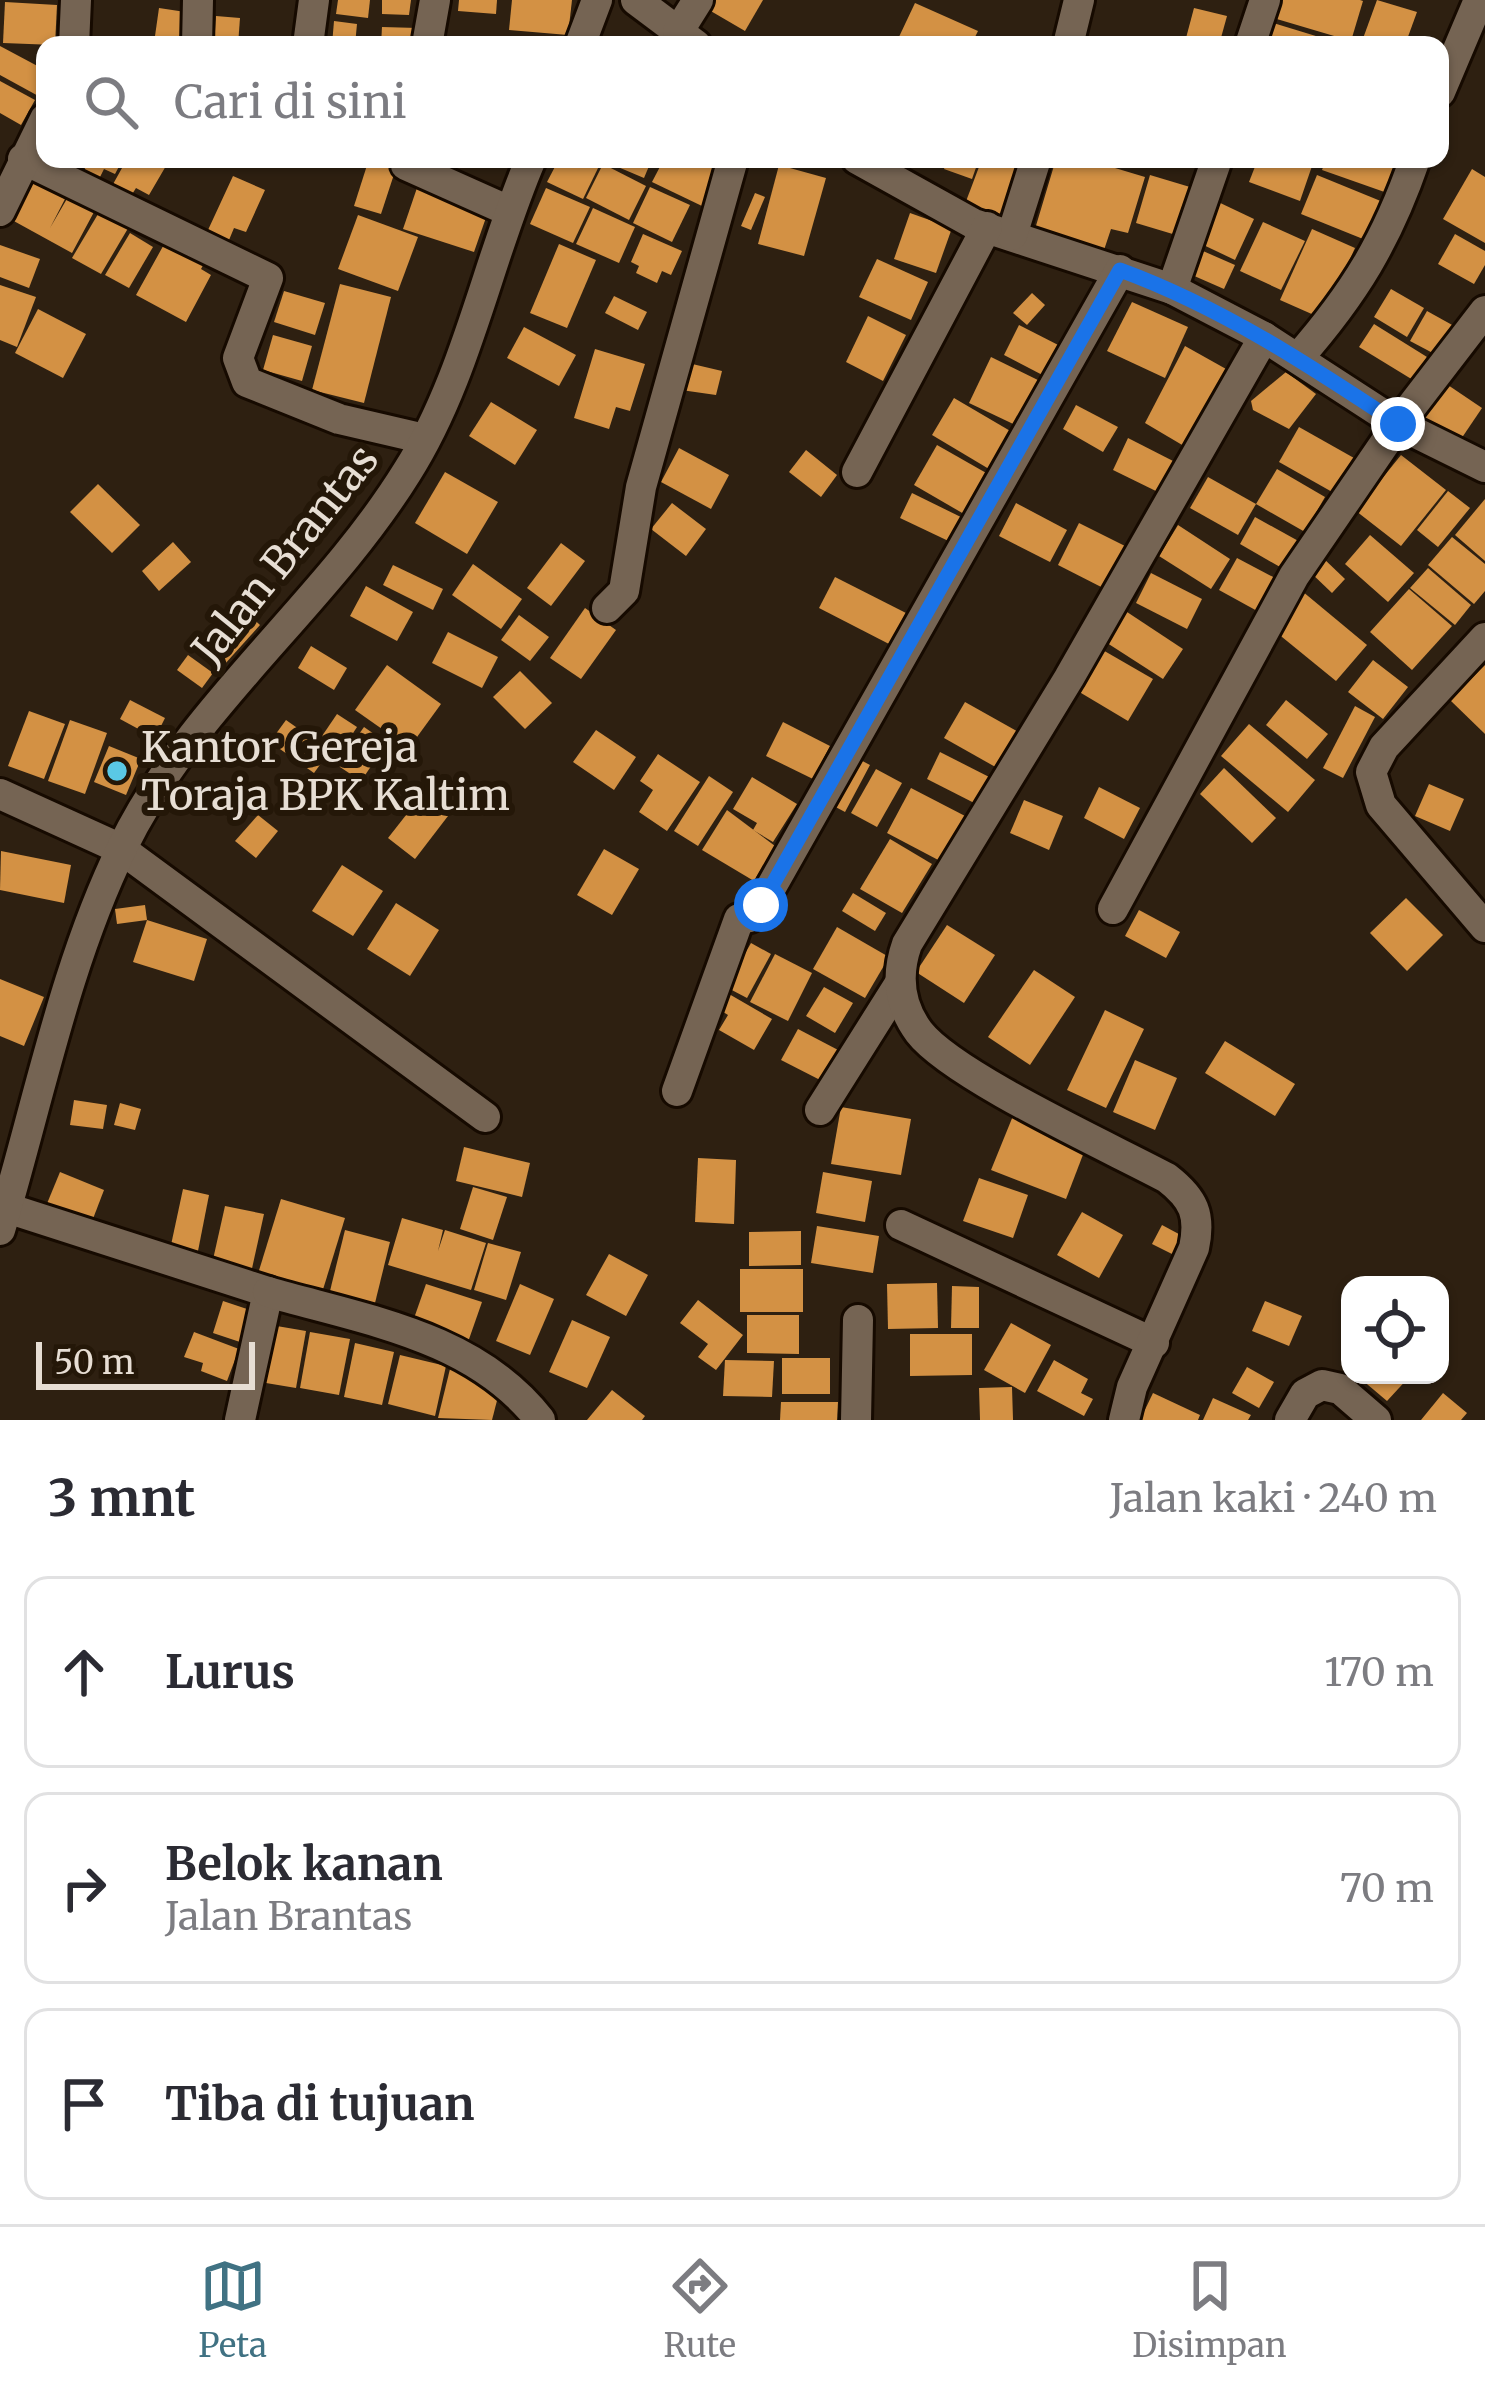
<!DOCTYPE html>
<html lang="id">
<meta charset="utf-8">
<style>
:root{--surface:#fff;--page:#f7f7f7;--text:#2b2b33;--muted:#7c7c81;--line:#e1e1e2;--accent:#407283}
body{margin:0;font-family:Merriweather,serif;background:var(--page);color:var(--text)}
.controls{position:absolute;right:36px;bottom:36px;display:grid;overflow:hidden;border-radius:24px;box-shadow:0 3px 9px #0004}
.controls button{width:108px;height:108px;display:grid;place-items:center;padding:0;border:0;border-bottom:3px solid var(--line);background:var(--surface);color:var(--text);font:60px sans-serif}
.scale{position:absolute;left:36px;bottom:30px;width:219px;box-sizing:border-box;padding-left:12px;border:6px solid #e7ded4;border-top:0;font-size:33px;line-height:42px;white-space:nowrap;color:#e7ded4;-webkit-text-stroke:9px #241708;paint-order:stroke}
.stop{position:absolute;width:36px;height:36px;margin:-27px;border:9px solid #1a73e8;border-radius:50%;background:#fff}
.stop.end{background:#1a73e8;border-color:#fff;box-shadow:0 3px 12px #0008}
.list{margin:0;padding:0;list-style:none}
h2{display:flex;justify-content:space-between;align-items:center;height:156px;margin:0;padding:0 48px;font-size:51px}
h2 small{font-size:39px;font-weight:400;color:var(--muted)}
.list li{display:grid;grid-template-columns:78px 1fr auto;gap:36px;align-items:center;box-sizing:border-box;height:192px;margin:0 24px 24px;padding:0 24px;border:3px solid var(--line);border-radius:24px}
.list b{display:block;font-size:45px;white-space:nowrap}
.list p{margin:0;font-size:39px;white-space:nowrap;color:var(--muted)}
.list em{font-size:39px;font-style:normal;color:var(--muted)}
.icon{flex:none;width:66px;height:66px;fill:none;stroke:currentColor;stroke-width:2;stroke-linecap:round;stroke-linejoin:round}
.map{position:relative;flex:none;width:1485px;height:1420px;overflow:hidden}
.search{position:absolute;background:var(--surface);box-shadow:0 3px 9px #0004;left:36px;right:36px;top:36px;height:132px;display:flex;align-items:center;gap:30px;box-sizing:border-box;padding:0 42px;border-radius:24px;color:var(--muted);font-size:45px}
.sheet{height:804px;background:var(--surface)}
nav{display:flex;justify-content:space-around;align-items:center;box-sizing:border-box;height:168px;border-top:3px solid var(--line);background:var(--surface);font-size:33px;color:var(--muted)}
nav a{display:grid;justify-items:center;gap:6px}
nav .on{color:var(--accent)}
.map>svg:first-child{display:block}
.building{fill:#d39144}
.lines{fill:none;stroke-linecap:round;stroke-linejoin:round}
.minor-casing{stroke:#160a00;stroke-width:36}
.minor{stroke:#756453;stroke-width:30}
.route{stroke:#1a73e8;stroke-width:15}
.poi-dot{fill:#5ac8e5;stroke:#241708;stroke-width:4.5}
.labels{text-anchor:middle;stroke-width:12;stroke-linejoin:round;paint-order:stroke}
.street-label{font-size:42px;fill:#e7ded4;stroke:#241708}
.poi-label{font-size:42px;fill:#e7ded4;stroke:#241708;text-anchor:start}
</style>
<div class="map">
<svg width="1485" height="1420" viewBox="0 0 1485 1420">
<rect width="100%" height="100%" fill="#2e2011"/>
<!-- building -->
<g class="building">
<path d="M338 0H370L368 18 336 14Z"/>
<path d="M382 0H411L409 15 382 14Z"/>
<path d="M459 0H497L496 14 458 11Z"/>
<path d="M512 0H572L568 35 509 30Z"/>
<path d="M714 0H763L745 31 709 10Z"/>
<path d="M1275 0H1360L1363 1 1351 41 1270 17Z"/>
<path d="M1377 0 1417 12 1405 45 1361 44Z"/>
<path d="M5 2 57 5 55 45 3 43Z"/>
<path d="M915 3 978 31 971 45H911L898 39Z"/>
<path d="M159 8 192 13 187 45 154 43Z"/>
<path d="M1194 8 1227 16 1219 45 1186 38Z"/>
<path d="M216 16 240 18 238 45H214Z"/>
<path d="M334 21 357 24 355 45H332Z"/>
<path d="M1267 21 1342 44V45H1260Z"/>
<path d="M382 27 418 28 417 45H381Z"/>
<path d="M0 46 45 70 42 98 0 75Z"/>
<path d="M0 81 35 100 21 125 0 113Z"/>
<path d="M90 159H123L115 174 104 169 98 181 83 172Z"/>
<path d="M127 159H170L149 195 136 188 131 196 112 186Z"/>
<path d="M369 159H399L381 214 354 206Z"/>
<path d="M559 159 600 164 583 199 547 182Z"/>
<path d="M599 159H652L644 178Z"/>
<path d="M664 159H703L721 168 702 206 652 182Z"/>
<path d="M948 159H979L972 179 944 169Z"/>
<path d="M982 159H1023L1002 217 965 204Z"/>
<path d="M1056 159H1085L1145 177 1128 233 1111 229 1104 250 1035 229Z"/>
<path d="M1258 159H1293L1312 166 1300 201 1249 182Z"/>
<path d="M1326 159H1407L1393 195 1322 170Z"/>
<path d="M603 164 646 186 629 220 586 198Z"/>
<path d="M779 165 826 178 804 256 758 244Z"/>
<path d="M1472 169 1485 177V243L1443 219Z"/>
<path d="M1150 175 1200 190 1186 238 1136 223Z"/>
<path d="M1317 175 1388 204 1373 243 1301 214Z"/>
<path d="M233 176 265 190 246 232 234 228 229 240 208 230Z"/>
<path d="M33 182 65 199 50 228 68 197 94 212 72 253 12 220Z"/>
<path d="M419 182 490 206 474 252 403 229Z"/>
<path d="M650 187 690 205 672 242 633 223Z"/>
<path d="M546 188 590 207 573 243 530 224Z"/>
<path d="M755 193 765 197 751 230 741 226Z"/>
<path d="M1214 200 1254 219 1235 260 1195 241Z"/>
<path d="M593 208 635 227 619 263 576 244Z"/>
<path d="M101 209 130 225 101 274 72 258Z"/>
<path d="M910 213 952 228 936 273 894 259Z"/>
<path d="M358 215 418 237 398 291 338 269Z"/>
<path d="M1263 222 1305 241 1281 290 1240 271Z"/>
<path d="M1312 229 1355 248 1323 319 1280 300Z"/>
<path d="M130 233 153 247 129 288 105 275Z"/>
<path d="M643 234 682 251 671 275 662 271 657 283 636 273 639 266 631 262Z"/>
<path d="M1455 234 1485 251V265L1474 284 1438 264Z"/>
<path d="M167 239 206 260 201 269 211 275 186 322 136 295Z"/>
<path d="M559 244 596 260 567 328 530 313Z"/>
<path d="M0 245 40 259 29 288 0 277Z"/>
<path d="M1203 251 1235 265 1224 289 1192 275Z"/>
<path d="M877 259 928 282 911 320 859 297Z"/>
<path d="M340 284 391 297 364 403 312 390Z"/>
<path d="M0 285 36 297 17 347 0 340Z"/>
<path d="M1391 289 1424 308 1407 337 1374 317Z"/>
<path d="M284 291 325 303 315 335 274 322Z"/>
<path d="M1032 293 1045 305 1027 325 1013 313Z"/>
<path d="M614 296 647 312 638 330 605 313Z"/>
<path d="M1132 302 1188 327 1165 378 1107 351Z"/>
<path d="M38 309 86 334 63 378 15 353Z"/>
<path d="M1427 311 1463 331 1446 360 1410 341Z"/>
<path d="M868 316 906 335 883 381 846 362Z"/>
<path d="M1374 324 1427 357 1413 380 1359 347Z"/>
<path d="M1019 325 1068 350 1052 380 1004 355Z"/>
<path d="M524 327 576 355 559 386 507 358Z"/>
<path d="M273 335 312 346 302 381 263 370Z"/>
<path d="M1185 346 1235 374 1194 452 1145 423Z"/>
<path d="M595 349 645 364 630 411 616 407 609 429 574 418Z"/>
<path d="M991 357 1046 384 1024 429 969 403Z"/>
<path d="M688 363 722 371 716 395 681 390Z"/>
<path d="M1286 372 1316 394 1289 429 1253 410 1251 401Z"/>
<path d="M1442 381 1482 408 1457 445 1416 418Z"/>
<path d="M954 398 1012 432 989 469 932 435Z"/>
<path d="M491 402 537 430 515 465 469 436Z"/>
<path d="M1076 405 1118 427 1103 452 1063 429Z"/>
<path d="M1299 427 1354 458 1334 493 1279 462Z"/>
<path d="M1128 438 1177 463 1162 494 1113 470Z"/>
<path d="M937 445 988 474 964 514 914 485Z"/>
<path d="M679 448 729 475 711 509 661 482Z"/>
<path d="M806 450 837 475 821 497 789 472Z"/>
<path d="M1401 455 1446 490 1401 546 1356 511Z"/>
<path d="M1277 469 1325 497 1305 532 1256 504Z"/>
<path d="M445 472 498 502 467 554 415 523Z"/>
<path d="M1208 477 1256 504 1238 535 1190 508Z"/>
<path d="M98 484 140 525 112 553 70 512Z"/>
<path d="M1448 491 1470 508 1438 547 1417 530Z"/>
<path d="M912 493 971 522 959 546 900 518Z"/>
<path d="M1485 499V561L1455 535Z"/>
<path d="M672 503 706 529 686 556 651 529Z"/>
<path d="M1016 503 1067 530 1050 562 999 536Z"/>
<path d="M1255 517 1302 543 1287 571 1240 544Z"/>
<path d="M1079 523 1133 550 1111 592 1058 565Z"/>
<path d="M1178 525 1230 559 1211 589 1159 556Z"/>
<path d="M1370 535 1414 573 1388 602 1345 564Z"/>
<path d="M1452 537 1485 564V591L1474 604 1428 565Z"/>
<path d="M173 542 191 562 159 591 142 571Z"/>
<path d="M561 543 585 561 551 606 527 588Z"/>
<path d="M1322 557 1345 579 1332 593 1309 571Z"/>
<path d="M1237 558 1277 579 1259 612 1219 590Z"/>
<path d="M473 564 522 599 501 629 452 595Z"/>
<path d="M393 565 443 589 433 610 383 585Z"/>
<path d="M1428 568 1471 605 1455 625 1410 588Z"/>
<path d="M1151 573 1202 599 1187 629 1136 603Z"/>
<path d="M835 577 906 613 889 644 819 608Z"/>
<path d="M366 586 413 612 397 641 350 616Z"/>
<path d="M1409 589 1452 626 1412 670 1370 632Z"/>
<path d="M1302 591 1367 645 1336 681 1271 628Z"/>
<path d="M237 604 260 625 224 665 200 644Z"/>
<path d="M585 608 616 630 581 679 550 658Z"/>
<path d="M1124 610 1183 649 1163 679 1104 641Z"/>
<path d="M519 615 549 637 530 661 501 640Z"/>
<path d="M448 632 498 657 482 688 432 663Z"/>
<path d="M311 646 347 668 334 690 298 668Z"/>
<path d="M1101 649 1153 679 1128 721 1076 690Z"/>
<path d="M188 655 213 673 202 688 177 670Z"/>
<path d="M1373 660 1408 687 1383 719 1348 692Z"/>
<path d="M387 665 441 704 409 748 355 710Z"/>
<path d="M1485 665V734L1450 700Z"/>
<path d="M520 671 552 703 525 729 493 697Z"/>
<path d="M130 700 165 718 155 738 120 719Z"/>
<path d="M1286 700 1328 734 1307 759 1266 725Z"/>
<path d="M965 702 1020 733 999 769 944 738Z"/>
<path d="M1355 706 1375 717 1343 778 1323 768Z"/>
<path d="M29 711 65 724 44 779 8 766Z"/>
<path d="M337 714 357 727 340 753 320 739Z"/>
<path d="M70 720 107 733 85 794 48 781Z"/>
<path d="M286 720 330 751 314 773 270 742Z"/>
<path d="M783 722 830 746 813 779 766 756Z"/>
<path d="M1249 724 1315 780 1288 812 1221 756Z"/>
<path d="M364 727 387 743 361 781 337 765Z"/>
<path d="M596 730 636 757 614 790 573 762Z"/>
<path d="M109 746 141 759 126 795 94 782Z"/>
<path d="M940 752 999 782 986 809 927 779Z"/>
<path d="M658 754 700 782 667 831 639 812 653 790 640 781Z"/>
<path d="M853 756 870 765 845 812 828 803Z"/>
<path d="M1224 768 1276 818 1252 843 1200 794Z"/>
<path d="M876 769 902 783 877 827 851 813Z"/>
<path d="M709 776 733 792 698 846 674 831Z"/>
<path d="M752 777 797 804 773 842 753 830 757 823 733 809Z"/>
<path d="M1429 784 1464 799 1450 831 1415 816Z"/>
<path d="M1099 787 1140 808 1124 839 1084 818Z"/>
<path d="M911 788 967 817 942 862 887 833Z"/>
<path d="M421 796 448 816 415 859 388 838Z"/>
<path d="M1024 800 1063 816 1049 850 1010 833Z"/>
<path d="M727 810 775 846 754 881 702 850Z"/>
<path d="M258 815 278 831 256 858 235 841Z"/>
<path d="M890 839 932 864 902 913 860 889Z"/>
<path d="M604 849 639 869 612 915 577 895Z"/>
<path d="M1 851 71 865 64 903 0 890Z"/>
<path d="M342 865 383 891 353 936 312 911Z"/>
<path d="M853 893 886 913 875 931 842 911Z"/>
<path d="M1406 898 1443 935 1407 971 1370 933Z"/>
<path d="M396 903 439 930 410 976 367 949Z"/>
<path d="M145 905 147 920 117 924 115 909Z"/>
<path d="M1139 910 1180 932 1166 958 1125 936Z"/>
<path d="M147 920 207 939 194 981 133 962Z"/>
<path d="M947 925 995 955 964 1003 916 972Z"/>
<path d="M837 927 889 957 865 998 813 969Z"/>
<path d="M751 943 771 954 747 998 726 987Z"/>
<path d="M775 954 812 973 788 1021 750 1002Z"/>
<path d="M1034 970 1075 997 1030 1065 988 1037Z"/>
<path d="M0 979 44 997 24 1046 0 1036Z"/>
<path d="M824 987 853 1003 835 1033 806 1016Z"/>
<path d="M729 994 772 1019 754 1050 719 1030 728 1015 720 1010Z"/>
<path d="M1105 1010 1144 1029 1106 1108 1067 1090Z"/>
<path d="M798 1029 840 1051 824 1082 781 1060Z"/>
<path d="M1225 1041 1295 1084 1275 1116 1205 1073Z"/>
<path d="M1135 1060 1177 1078 1155 1130 1113 1112Z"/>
<path d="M74 1100 107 1105 103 1129 70 1125Z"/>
<path d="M120 1103 141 1109 135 1130 114 1125Z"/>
<path d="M841 1107 911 1119 901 1175 831 1164Z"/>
<path d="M1015 1111 1089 1139 1066 1199 991 1170Z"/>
<path d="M464 1147 530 1163 522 1197 456 1181Z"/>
<path d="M698 1158 736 1160 734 1224 695 1222Z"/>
<path d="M60 1172 104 1190 91 1224 46 1206Z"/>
<path d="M823 1172 872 1181 865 1222 816 1213Z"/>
<path d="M979 1178 1028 1195 1013 1238 963 1221Z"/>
<path d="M473 1187 507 1197 493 1240 460 1229Z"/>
<path d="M183 1189 209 1195 198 1251 171 1245Z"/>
<path d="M281 1199 345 1218 321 1296 257 1277Z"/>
<path d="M225 1206 264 1214 251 1273 212 1264Z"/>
<path d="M1082 1212 1123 1235 1099 1278 1057 1255Z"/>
<path d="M402 1218 443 1230 438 1251 445 1230 486 1243 471 1290 388 1265Z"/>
<path d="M1162 1225 1190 1240 1180 1258 1152 1244Z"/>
<path d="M817 1226 879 1236 873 1273 811 1263Z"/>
<path d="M345 1230 390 1242 375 1303 330 1291Z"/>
<path d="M801 1231V1265L749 1266V1232Z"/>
<path d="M488 1243 521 1252 506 1300 474 1290Z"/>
<path d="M609 1254 648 1275 626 1316 586 1295Z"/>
<rect x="740" y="1269" width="63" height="43"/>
<path d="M937 1283 938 1328 888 1329 887 1284Z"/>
<path d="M426 1284 482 1302 468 1342 412 1324Z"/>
<path d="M520 1284 554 1299 530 1355 496 1341Z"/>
<path d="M952 1286 979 1287V1328H951Z"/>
<path d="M698 1300 743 1335 716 1370 698 1357 708 1344 680 1323Z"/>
<path d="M223 1301 250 1310 240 1342 213 1333Z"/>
<path d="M1265 1301 1302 1316 1289 1346 1252 1331Z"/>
<path d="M747 1315H799V1354L747 1353Z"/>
<path d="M572 1320 610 1337 587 1388 549 1372Z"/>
<path d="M1011 1323 1051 1345 1025 1393 984 1370Z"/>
<path d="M265 1324 306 1331 296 1388 254 1381Z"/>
<path d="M194 1332 239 1349 227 1381 201 1371 203 1363 184 1357Z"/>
<path d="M310 1332 350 1339 339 1395 300 1388Z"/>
<path d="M910 1334H972V1375L910 1376Z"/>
<path d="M355 1343 394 1352 382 1405 344 1397Z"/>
<path d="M400 1355 446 1366 435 1416 388 1404Z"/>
<rect x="782" y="1358" width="48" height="36"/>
<path d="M725 1360 774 1361 772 1397 723 1396Z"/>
<path d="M1054 1360 1088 1379 1081 1393 1093 1399 1084 1416 1037 1391Z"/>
<path d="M1247 1367 1274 1382 1259 1408 1232 1393Z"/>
<path d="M450 1369 502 1381 492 1420 438 1418Z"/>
<path d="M1365 1375H1411L1387 1401 1361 1379Z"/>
<path d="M1012 1387 1013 1420H980L979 1388Z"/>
<path d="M612 1390 645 1416 642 1420H587Z"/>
<path d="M1153 1393 1200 1415 1198 1420H1140Z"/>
<path d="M1443 1393 1467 1413 1461 1420H1421Z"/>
<path d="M1213 1398 1251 1415 1248 1420H1203Z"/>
<path d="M781 1402H838L837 1420H780Z"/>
</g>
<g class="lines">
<defs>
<g id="minor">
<path d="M636 0 696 45"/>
<path d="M678 32 698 0"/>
<path d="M74 45 76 0"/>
<path d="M197 45 198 0"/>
<path d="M308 45 314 0"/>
<path d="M427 45 435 0"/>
<path d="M580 45 597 0"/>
<path d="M1068 45 1079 0"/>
<path d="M1250 45 1265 0"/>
<path d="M1440 92 1479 0"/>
<path d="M23 159 268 278 238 358 247 382 339 419 425 439"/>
<path d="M406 159V165L509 211"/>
<path d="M857 159 974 224 1172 289 1264 337 1398 424 1485 467"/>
<path d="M0 211 45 119"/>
<path d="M1012 235 1036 159"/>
<path d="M1172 289 1217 159"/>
<path d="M1298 358C1355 293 1387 240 1415 159"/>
<path d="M857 472 987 227"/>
<path d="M607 608 624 591 641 487 733 159"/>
<path d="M1485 638 1384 747 1371 772 1381 805 1485 927"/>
<path d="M0 794 121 849 485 1117"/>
<path d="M1113 909 1294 576 1398 424 1485 311"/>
<path d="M677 1091 739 919 750 917 761 905 1120 270"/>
<path d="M820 1110 900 983"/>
<path d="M7 1208 268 1292 240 1420"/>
<path d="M901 1225 1154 1343"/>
<path d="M0 1230C38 1104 64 967 122 848 191 705 324 606 407 472 467 377 487 261 531 159"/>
<path d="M268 1292C365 1320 475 1336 540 1420"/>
<path d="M856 1420 858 1320"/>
<path d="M1124 1420 1132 1387 1194 1248C1201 1215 1194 1199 1167 1178 1111 1148 953 1076 919 1032 899 1005 896 975 907 944L1069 678 1264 337"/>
<path d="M1290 1420 1305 1394 1322 1385 1340 1389 1376 1420"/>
</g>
</defs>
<!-- minor casing -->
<use href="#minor" class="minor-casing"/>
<!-- minor -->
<use href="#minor" class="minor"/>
</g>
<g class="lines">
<!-- route -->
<path class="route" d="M761 905 1120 270C1221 307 1309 365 1398 424"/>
</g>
<!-- markers -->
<circle class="poi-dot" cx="117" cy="771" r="12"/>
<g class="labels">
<!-- street labels -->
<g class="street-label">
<text transform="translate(285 554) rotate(-51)" y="15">Jalan Brantas</text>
</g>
<!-- poi labels -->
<g class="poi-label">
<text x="141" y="762">Kantor Gereja<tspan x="141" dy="48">Toraja BPK Kaltim</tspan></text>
</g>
</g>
</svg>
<div class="controls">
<button><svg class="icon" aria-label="locate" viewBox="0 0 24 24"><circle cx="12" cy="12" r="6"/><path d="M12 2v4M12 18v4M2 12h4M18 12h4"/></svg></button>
</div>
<div class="scale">50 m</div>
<div class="stop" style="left:761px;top:905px"></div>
<div class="stop end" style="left:1398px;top:424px"></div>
<div class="search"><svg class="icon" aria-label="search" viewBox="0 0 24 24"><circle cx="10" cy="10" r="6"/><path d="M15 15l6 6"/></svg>Cari di sini</div>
</div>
<section class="sheet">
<h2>3 mnt<small>Jalan kaki · 240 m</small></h2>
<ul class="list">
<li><svg class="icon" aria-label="ahead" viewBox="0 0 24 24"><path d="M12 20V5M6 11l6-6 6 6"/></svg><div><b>Lurus</b></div><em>170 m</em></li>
<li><svg class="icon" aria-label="right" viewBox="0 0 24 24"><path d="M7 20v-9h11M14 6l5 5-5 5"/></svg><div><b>Belok kanan</b><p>Jalan Brantas</p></div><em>70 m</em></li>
<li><svg class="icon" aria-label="arrive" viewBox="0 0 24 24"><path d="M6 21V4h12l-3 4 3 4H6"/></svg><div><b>Tiba di tujuan</b></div></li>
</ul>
</section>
<nav>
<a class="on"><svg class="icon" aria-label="map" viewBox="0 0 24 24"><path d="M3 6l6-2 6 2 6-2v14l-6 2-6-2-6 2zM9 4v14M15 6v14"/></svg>Peta</a>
<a><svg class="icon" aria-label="directions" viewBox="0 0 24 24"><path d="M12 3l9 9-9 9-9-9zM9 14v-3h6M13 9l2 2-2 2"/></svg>Rute</a>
<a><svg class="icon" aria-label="saved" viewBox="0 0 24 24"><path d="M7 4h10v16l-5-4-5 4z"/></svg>Disimpan</a>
</nav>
